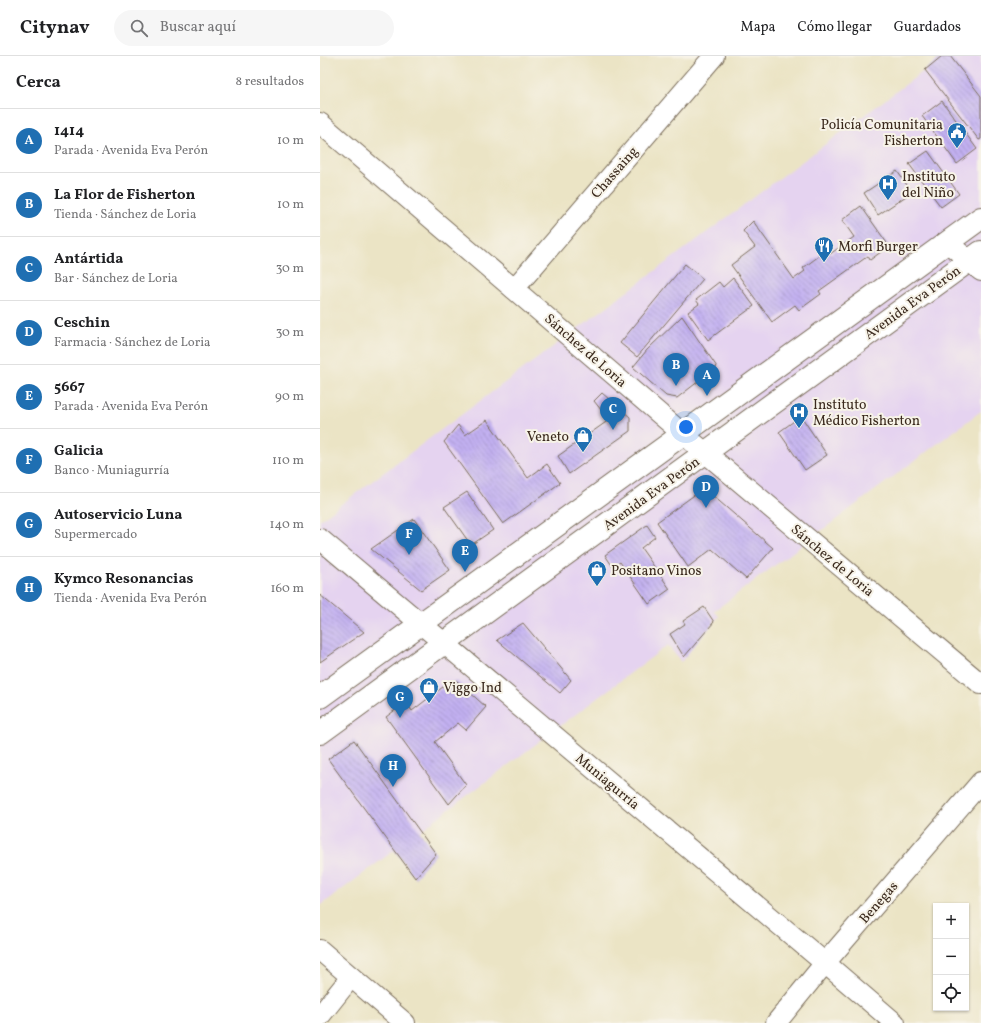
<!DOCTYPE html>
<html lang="es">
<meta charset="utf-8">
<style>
:root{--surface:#fff;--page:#f6f6f6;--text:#202124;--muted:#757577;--line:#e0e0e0;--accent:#1f6fb2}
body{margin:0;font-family:Vollkorn,serif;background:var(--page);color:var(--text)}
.controls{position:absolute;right:12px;bottom:12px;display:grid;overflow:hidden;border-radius:0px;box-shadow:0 1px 3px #0004}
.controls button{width:36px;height:36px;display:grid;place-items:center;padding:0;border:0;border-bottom:1px solid var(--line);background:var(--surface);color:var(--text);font:20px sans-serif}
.you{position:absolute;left:366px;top:371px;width:14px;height:14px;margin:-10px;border:3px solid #fff;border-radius:50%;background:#1a73e8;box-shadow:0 0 0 6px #1a73e833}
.badge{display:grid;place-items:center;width:26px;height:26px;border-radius:50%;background:var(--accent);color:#fff;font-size:13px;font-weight:700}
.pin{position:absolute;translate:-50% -33px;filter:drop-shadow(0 1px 2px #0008)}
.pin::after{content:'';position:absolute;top:21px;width:14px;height:12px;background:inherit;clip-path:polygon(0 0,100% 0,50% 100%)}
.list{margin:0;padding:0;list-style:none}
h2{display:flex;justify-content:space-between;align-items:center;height:52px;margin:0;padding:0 16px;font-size:17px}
h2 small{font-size:13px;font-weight:400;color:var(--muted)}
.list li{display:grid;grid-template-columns:26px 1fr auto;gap:12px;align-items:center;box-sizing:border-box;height:64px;padding:0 16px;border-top:1px solid var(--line)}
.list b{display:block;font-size:15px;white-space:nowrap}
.list p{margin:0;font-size:13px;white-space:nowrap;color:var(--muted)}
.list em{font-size:13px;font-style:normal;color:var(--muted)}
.icon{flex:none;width:22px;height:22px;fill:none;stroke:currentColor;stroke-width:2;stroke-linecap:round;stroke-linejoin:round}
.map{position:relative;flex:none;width:661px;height:967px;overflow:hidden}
header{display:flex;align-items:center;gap:24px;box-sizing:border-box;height:56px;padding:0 20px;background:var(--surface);border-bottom:1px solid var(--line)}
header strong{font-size:19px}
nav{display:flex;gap:22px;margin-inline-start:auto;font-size:14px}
.search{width:280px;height:36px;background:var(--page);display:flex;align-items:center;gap:10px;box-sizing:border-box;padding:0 14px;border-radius:22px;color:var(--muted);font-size:15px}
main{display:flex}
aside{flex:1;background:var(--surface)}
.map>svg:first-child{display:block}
.built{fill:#e5d3f0}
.building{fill:url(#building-back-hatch)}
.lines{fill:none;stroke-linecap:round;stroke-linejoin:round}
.minor-casing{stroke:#796b58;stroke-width:22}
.major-casing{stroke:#796b58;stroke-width:24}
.minor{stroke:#fff;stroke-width:20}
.major{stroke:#fff;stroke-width:22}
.labels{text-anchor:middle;stroke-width:4;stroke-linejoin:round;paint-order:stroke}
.poi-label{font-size:14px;fill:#3b2a1e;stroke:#f7f3e8;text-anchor:start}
.street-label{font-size:14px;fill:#3b2a1e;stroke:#f7f3e8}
</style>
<header>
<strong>Citynav</strong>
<div class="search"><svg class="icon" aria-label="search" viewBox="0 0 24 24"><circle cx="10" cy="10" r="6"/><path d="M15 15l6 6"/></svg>Buscar aquí</div>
<nav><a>Mapa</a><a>Cómo llegar</a><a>Guardados</a></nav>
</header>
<main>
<aside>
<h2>Cerca<small>8 resultados</small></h2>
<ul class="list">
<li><span class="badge">A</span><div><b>1414</b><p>Parada · Avenida Eva Perón</p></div><em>10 m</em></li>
<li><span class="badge">B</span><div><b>La Flor de Fisherton</b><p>Tienda · Sánchez de Loria</p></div><em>10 m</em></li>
<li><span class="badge">C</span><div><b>Antártida</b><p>Bar · Sánchez de Loria</p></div><em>30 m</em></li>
<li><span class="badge">D</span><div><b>Ceschin</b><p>Farmacia · Sánchez de Loria</p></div><em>30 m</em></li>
<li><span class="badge">E</span><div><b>5667</b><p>Parada · Avenida Eva Perón</p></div><em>90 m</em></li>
<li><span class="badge">F</span><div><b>Galicia</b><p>Banco · Muniagurría</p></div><em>110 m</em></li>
<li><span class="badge">G</span><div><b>Autoservicio Luna</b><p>Supermercado</p></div><em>140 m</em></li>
<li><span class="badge">H</span><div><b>Kymco Resonancias</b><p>Tienda · Avenida Eva Perón</p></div><em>160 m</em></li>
</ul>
</aside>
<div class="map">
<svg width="661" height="967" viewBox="0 0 661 967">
<defs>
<pattern id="building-back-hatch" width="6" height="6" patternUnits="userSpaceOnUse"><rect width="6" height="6" fill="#c2b0f1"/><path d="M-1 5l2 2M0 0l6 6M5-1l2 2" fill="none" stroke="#9f8fc3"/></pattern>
</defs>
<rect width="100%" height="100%" fill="#f7f3e8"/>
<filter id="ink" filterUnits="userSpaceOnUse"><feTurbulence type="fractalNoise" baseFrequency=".025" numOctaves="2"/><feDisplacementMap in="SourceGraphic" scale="8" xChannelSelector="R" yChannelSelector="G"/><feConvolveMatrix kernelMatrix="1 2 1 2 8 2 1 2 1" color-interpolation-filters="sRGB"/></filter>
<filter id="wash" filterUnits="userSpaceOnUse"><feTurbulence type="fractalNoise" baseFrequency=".012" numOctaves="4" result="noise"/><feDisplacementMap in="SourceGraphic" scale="16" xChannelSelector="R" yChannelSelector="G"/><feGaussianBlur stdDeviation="0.9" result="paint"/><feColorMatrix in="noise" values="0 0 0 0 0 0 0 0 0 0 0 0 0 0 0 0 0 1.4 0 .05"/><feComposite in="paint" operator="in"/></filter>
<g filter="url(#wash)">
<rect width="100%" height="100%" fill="#ebe4c5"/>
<!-- built -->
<path class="built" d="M624 0H661V355L394 555 399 560 361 606 348 589 0 850V464Z"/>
<g id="blocks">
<!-- building -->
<g class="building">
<path d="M622 0H630L661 40V83L659 84 605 14Z"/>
<path d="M622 45 657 93 637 108 602 60Z"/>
<path d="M608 95 639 138 621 151 589 108Z"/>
<path d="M577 115 592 136 558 159 544 137Z"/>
<path d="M541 150 569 190 550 204 548 200 499 235 501 238 479 254 475 249 452 266 411 209 435 191 423 175 433 165 474 223 485 215 483 212 507 194 510 198 534 181 522 164Z"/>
<path d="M365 208 383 223 317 301 300 287Z"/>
<path d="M413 222 434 250 388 284 368 256 379 248 376 244 399 226 403 231Z"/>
<path d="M362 260 397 311 357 342 346 340 313 311 327 294Z"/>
<path d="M282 337 310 361V375L249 418 238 400 289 364 274 345Z"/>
<path d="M481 360 507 399 485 414 459 376Z"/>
<path d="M167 364 208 422 227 408 240 427 183 468 124 386 138 369 145 379Z"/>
<path d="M384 432 453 492 426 523 392 493 368 511 337 466Z"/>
<path d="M147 436 173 474 151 489 124 451Z"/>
<path d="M94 463 130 514 101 534 51 493Z"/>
<path d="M327 469 335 481 321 492 350 533 329 548 300 506 293 511 285 499Z"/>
<path d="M0 539 44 576 0 606Z"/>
<path d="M384 551 394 566 364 601 350 578 365 568 363 565Z"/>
<path d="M203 567 251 624 240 637 177 584Z"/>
<path d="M137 625 166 651 146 674 138 667 115 686 146 729 129 748 66 661 86 646 92 655 128 627Z"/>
<path d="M34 684 116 798 95 822 8 703Z"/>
</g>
</g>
</g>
<g filter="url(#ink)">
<use href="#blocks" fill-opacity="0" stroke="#796b58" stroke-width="1"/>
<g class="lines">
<defs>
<g id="minor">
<path d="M0 67 363 378 661 628"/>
<path d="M627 186 661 215"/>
<path d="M194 233 394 0"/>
<path d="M0 483 505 907 575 967"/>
<path d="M0 894 85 967"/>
<path d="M0 960 31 921"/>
<path d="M456 967 505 907 661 726"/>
</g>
<g id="major">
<path d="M0 641 661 162"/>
<path d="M0 677 661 196"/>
</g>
</defs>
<!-- minor casing -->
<use href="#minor" class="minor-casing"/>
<!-- major casing -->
<use href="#major" class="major-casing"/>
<!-- minor -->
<use href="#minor" class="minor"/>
<!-- major -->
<use href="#major" class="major"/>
</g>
</g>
<!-- icons -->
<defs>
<symbol id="civic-pin" viewBox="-11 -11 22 30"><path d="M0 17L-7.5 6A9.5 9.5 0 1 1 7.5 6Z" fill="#1f6fb2" stroke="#f7f3e8"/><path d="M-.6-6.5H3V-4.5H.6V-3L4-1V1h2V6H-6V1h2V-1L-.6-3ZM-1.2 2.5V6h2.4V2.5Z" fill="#fff"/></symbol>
<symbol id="hospital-pin" viewBox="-11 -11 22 30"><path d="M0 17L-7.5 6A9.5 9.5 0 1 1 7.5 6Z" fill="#1f6fb2" stroke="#f7f3e8"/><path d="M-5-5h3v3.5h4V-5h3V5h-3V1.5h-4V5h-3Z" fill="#fff"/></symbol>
<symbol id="restaurant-pin" viewBox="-11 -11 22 30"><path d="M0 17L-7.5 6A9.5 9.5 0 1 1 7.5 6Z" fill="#1f6fb2" stroke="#f7f3e8"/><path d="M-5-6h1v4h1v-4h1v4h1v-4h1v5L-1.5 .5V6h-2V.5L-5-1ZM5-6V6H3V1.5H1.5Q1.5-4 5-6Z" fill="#fff"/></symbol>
<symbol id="shop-pin" viewBox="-11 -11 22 30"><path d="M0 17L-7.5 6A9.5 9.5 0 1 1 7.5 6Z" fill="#1f6fb2" stroke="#f7f3e8"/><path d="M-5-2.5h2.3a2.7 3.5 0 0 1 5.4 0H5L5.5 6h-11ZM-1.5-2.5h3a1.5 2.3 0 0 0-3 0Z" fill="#fff"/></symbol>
</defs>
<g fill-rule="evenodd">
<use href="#civic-pin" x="626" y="65" width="22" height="30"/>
<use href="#hospital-pin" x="557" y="117" width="22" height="30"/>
<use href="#restaurant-pin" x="493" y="179" width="22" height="30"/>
<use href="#hospital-pin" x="468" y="345" width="22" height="30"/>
<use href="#shop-pin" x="252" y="369" width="22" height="30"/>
<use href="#shop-pin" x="266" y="503" width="22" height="30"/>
<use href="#shop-pin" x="98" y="620" width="22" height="30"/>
</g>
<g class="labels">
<!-- poi labels -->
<g class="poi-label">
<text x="623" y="73" text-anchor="end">Policía Comunitaria<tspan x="623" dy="16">Fisherton</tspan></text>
<text x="582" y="125">Instituto<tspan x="582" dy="16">del Niño</tspan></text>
<text x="518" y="195">Morfi Burger</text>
<text x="493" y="353">Instituto<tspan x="493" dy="16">Médico Fisherton</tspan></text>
<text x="249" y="385" text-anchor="end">Veneto</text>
<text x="291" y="519">Positano Vinos</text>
<text x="123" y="636">Viggo Ind</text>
</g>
<!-- street labels -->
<g class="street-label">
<text transform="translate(294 116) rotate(-49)" y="5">Chassaing</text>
<text transform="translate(592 246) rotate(-36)" y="5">Avenida Eva Perón</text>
<text transform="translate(266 294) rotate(41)" y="5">Sánchez de Loria</text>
<text transform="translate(331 437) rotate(-36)" y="5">Avenida Eva Perón</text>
<text transform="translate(513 504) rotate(40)" y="5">Sánchez de Loria</text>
<text transform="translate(288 725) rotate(40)" y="5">Muniagurría</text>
<text transform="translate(558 846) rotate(-49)" y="5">Benegas</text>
</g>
</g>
</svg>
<div class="controls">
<button>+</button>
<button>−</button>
<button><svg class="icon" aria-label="locate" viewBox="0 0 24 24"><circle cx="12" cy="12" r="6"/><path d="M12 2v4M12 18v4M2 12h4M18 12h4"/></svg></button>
</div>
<div class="you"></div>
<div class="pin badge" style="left:387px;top:340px">A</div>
<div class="pin badge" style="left:356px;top:330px">B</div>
<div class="pin badge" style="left:293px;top:374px">C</div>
<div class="pin badge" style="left:386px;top:452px">D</div>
<div class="pin badge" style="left:145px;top:516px">E</div>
<div class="pin badge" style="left:89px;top:499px">F</div>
<div class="pin badge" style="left:80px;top:662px">G</div>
<div class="pin badge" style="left:73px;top:731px">H</div>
</div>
</main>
